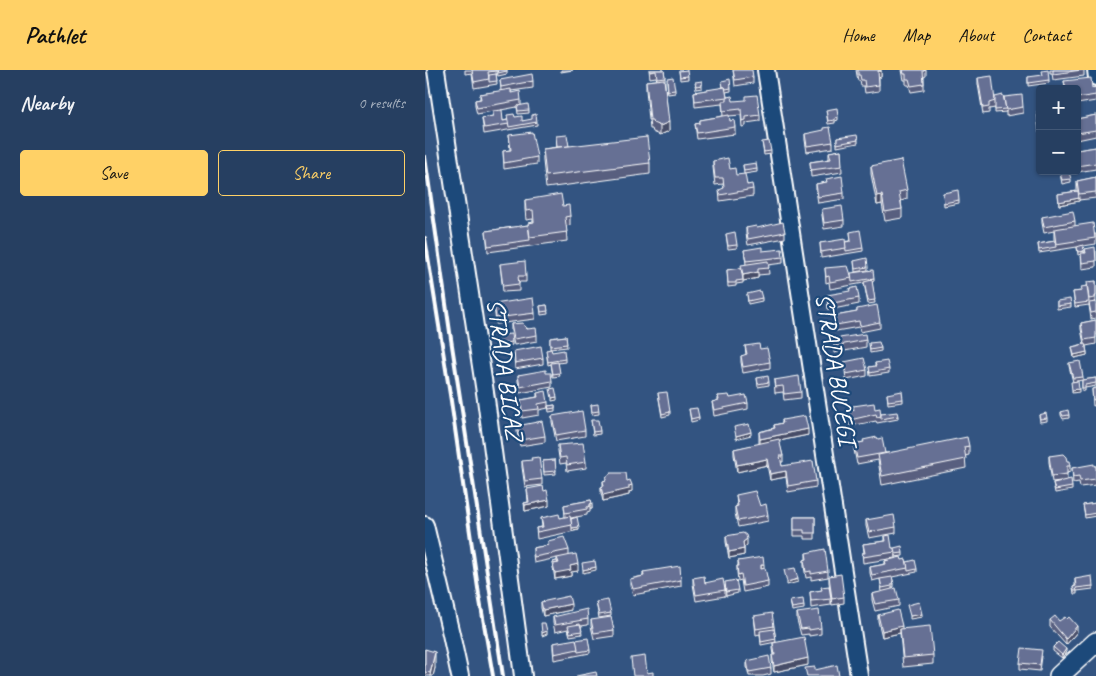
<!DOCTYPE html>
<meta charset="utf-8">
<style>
:root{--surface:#263f61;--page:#2e4667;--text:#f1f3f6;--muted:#a4afbd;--line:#425876;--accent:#ffd166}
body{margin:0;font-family:Caveat,sans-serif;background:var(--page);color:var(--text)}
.controls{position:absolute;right:15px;top:15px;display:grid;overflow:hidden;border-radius:5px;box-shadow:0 1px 4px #0004}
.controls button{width:45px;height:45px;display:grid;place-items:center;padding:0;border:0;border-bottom:1px solid var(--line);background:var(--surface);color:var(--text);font:25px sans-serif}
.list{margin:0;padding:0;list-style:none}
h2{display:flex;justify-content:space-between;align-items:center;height:65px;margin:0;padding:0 20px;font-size:21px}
h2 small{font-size:16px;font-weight:400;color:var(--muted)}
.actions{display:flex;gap:10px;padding:15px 20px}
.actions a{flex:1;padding:11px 0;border:1px solid var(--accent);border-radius:5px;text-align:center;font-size:18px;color:var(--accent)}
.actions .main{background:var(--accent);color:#111}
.map{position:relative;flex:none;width:671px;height:606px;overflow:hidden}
header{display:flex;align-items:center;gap:30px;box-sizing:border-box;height:70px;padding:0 25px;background:var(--accent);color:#111}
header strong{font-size:24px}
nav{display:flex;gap:28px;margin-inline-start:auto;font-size:18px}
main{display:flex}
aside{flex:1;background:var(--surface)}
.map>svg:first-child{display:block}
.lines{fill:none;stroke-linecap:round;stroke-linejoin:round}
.minor-casing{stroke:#fff;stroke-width:18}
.tertiary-casing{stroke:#fff;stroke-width:20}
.secondary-casing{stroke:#fff;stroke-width:22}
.minor{stroke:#1f4a7a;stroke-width:14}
.tertiary{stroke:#1f4a7a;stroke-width:16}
.secondary{stroke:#1f4a7a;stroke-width:19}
.rail{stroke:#fff;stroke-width:4}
.wall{fill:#585f7f;stroke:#fff}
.shaded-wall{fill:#474e68;stroke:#fff}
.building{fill:#666f94;stroke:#fff}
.labels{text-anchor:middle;stroke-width:4.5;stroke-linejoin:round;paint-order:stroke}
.street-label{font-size:25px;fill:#fff;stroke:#1f4a7a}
</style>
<header>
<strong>Pathlet</strong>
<nav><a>Home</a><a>Map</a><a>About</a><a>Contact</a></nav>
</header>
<main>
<aside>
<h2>Nearby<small>0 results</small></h2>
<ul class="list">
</ul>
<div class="actions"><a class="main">Save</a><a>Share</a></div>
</aside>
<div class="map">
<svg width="671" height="606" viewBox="0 0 671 606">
<rect width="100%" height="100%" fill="#335481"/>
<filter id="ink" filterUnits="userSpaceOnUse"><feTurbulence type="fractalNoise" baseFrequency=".02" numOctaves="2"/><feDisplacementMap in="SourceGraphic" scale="10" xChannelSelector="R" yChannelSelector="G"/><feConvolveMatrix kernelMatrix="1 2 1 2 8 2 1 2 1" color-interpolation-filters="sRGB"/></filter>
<g filter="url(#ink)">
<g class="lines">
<defs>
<path id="minor" d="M670 0 671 8"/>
<g id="tertiary">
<path d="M11 0 61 329 98 606"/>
<path d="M341 0 434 606"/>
<path d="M0 455 26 564 35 606"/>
</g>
<path id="secondary" d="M634 606 671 572"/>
</defs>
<!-- minor casing -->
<use href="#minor" class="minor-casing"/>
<!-- tertiary casing -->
<use href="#tertiary" class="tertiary-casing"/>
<!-- secondary casing -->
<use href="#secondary" class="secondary-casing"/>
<!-- minor -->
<use href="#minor" class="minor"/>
<!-- tertiary -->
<use href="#tertiary" class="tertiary"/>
<!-- secondary -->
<use href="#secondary" class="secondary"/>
<!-- rail -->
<g class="rail">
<path d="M0 87 26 269 78 606"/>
<path d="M0 168 26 331 54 525 68 606"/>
</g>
</g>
<!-- wall -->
<g class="wall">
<path d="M40 0H71L72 14 49 18 47 3 40 4Z"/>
<path d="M72 0H82V4L73 6Z"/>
<path d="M136 0H148L136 2Z"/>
<path d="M224 0H239L240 7V13L244 61 235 65 228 62 227 59H225L221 20V11L232 10 231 7 225 8Z"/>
<path d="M308 0 328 7V13L310 16Z"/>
<path d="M431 0H456V7H454V21L440 23 439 16H436L435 11H433Z"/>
<path d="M477 0H501V6L499 7V20L486 22 484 15H481V10H479Z"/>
<path d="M625 0H659V6L628 10 627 3H625Z"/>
<path d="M254 1 263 6V9L255 10Z"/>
<path d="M603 7 624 10V13L603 16Z"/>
<path d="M553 8 570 27 580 35 579 27 598 37V43L581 46V41V42L570 43V38L564 39V43L558 44 553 14Z"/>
<path d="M75 10 108 11V18L86 21V23L96 30V35L104 40V43L93 44 92 37 76 40 78 51 82 50 90 47 97 51 112 52V55L59 64 57 48 68 46V41L52 44 50 36V30L55 29V24L76 21Z"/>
<path d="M242 11 250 20V23L243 24Z"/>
<path d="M277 11V18L271 19 270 15Z"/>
<path d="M297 11 306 18V21L301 22 302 27 308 31 335 45V51L321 53V56L317 57 316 45 304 46 305 51 310 57V64L272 69 270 54 275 53V50L298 46 297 34 270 37 269 22 298 18Z"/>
<path d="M639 11 667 18 671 17V31L652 34V19H640Z"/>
<path d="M401 40 413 47V50L410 51V53L403 54Z"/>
<path d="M671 45V66L652 70V49Z"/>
<path d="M380 64 408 72V78L382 82 380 70Z"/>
<path d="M84 65 112 87V94L79 99 78 81 85 80Z"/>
<path d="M131 66 144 76 225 93V104L121 118 118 91V79L132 77Z"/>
<path d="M412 68 433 70V73L412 77Z"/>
<path d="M337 72 346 81V84L339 85Z"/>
<path d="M671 77V99L646 103V101H652V80Z"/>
<path d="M416 80 417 102 386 107 385 92 404 89V82Z"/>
<path d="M288 91 305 99 311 105 328 119V126L295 131 294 120 299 119 298 114 290 115 288 97Z"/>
<path d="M318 95 332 99V102L319 104Z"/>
<path d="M446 96 482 120V129L476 131 477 139V148L460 151 457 134 452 135 446 104Z"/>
<path d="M635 103 646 109V112L637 114Z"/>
<path d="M671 107V128L654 130V131L634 135 633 124 652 121V111Z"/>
<path d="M401 112 419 123V129L393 133 391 120V114Z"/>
<path d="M518 123 534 130V133L519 136Z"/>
<path d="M100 130 138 136 145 146V155L141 156 142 171 63 182 61 161 103 155 108 152V149L101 150 100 139Z"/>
<path d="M397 139 419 150V156L399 159 397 145Z"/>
<path d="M617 147 650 151V156L670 164H671V174L658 176 659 183H660V179L671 181V197L657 199 656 184 653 185 652 177 614 183 613 174 629 171V161L619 163 617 153Z"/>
<path d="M321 158 360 162V168L323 175 321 164Z"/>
<path d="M425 162 438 178V181L396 188 395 173 426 171Z"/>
<path d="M301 164 312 175V178L303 179Z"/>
<path d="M319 180 337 181 358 187V193L343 195 344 204 333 205V208L318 211V213L311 214V216L303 217 302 200 316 198 321 194Z"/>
<path d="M429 191 443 197V200L430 202Z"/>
<path d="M75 194 101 206V212H94V221L78 222Z"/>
<path d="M400 198 426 205 449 208V211L447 212 450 233 443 234 439 213 405 219 404 212 401 213Z"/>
<path d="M671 211V232H670H671V248L666 249 664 235 650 237 648 222 656 221 662 216Z"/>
<path d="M322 224 337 228V231L323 234Z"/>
<path d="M402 225 434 228V234L403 240Z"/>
<path d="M632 231 646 234V237L632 239Z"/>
<path d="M69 234 110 243V249L71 254Z"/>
<path d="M122 235 123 244 116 245 115 236Z"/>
<path d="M432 239 455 252V258L435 262 434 257 411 261 410 253V246L432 242Z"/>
<path d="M671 250V274L661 276 662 285 649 288 647 277 659 274 656 259V253Z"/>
<path d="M86 254 99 256 112 265V271L89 275 86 261Z"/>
<path d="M74 265 87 272V275L75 277Z"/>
<path d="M141 266 142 277 125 279V268Z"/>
<path d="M408 269 441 270V277L409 283Z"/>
<path d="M444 273 456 278V281L445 283Z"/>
<path d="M320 276 335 279 345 292V298L318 303 316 292V286L321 285Z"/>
<path d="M121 280 127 282 140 289V292L133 293 135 306 128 307 126 294 123 295Z"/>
<path d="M89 281 118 288V294L90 299 89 287Z"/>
<path d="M419 292 442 300V306L421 310Z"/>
<path d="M450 293 464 299V303L445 306 444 297 450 296Z"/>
<path d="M644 293 658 307V310L671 308V316L660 318V321H657V310L648 312 644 296Z"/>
<path d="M121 303 127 311V317L95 323 93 311V305Z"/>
<path d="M332 308 344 312V315L333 317Z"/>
<path d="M349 310 376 322V328L359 330 358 322 350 323Z"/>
<path d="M671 318V335L668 336 667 319Z"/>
<path d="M112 323 123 332V338L114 340V345L97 348 96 330 112 327Z"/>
<path d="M233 323 245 342V345L237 347Z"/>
<path d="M462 324 478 329V332L463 334Z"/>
<path d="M293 326 305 328 323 333V339L289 346 287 332 293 331Z"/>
<path d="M130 335V341L124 342 123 336Z"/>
<path d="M166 335 174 341V344L167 345Z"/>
<path d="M428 336 450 339 456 344 473 346V349L452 353 451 351 425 356 424 341 428 340Z"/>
<path d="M264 339 274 347V350L266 352Z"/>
<path d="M636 342 644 345V348L638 349 636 345Z"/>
<path d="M614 345 622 348V351L615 352Z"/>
<path d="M127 346 160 360V366L131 371 127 352Z"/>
<path d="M166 350 175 361V364L168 365Z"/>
<path d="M357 350 383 365 354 371 358 386V392H356L357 396 391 411V417L363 422 361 407 345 410 342 395 312 402 309 385V379L334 374V362L349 358V355L357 353Z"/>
<path d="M92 356 120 366V372L95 376 92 362Z"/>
<path d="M453 369 460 383 544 376V385L540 386 541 398 457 415 453 390 432 394 429 380V374Z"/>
<path d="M133 375 161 392V398L142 401 141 393 135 394 133 381Z"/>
<path d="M624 386 642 391 645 396V402L642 403V410L647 417V420L630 423 628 413 636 411 627 412 624 392Z"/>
<path d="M130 390 131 404 119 405 118 391Z"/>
<path d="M97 391 117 409V415L100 417 97 397Z"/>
<path d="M671 396V415L655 417 654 412 648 413 647 398Z"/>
<path d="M181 407 202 411 207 421 204 422V425L178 431 176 423V417L178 416V411L181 410Z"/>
<path d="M102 419 119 421 124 436 100 441 99 433 103 432Z"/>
<path d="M311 425 343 445V451L313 457 310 443V437L312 436Z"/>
<path d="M166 430 167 439H165V442L162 443V445L146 448 154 460 112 469 111 458 117 457 116 448H135L140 447 139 435Z"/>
<path d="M671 433V446L660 448 658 435Z"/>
<path d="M369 447H390V469H379V466H369Z"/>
<path d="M441 450 471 457V463L444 468 441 456Z"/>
<path d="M301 466 322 475 319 477V485L304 488 301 472Z"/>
<path d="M460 466 467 478 478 483V486L470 487V484V488L438 493 437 483H439L438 474 460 471Z"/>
<path d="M123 471 144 480V485L153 501 146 502V506L130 509 127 492 132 491V488L109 493 108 484V478L123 475Z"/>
<path d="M381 483 403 501V507L386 510V507L381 508 379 496V490H381Z"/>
<path d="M477 490 482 492 492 499V502L467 507 469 514V517H467V519L474 530V536L450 541 447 530V524L457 522 455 509 447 511 445 503V497L460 494V491Z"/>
<path d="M313 491 339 498 343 511V517L318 522 316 510 313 511 312 502V496H313Z"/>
<path d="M218 502 256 510V516L208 525 205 515V509L218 506Z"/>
<path d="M404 506 419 527V533L407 535 404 512Z"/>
<path d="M268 508 300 520V526L271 531 268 514Z"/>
<path d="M650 509 668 516V519L652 521V524H649L648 517 650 516Z"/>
<path d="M300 515 313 520V523L301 526Z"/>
<path d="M397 520 406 529V535L386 538 385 522Z"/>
<path d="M365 531 379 536V539L367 541Z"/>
<path d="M116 532 146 540 118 546 116 538Z"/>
<path d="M171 532 186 543V546L174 548Z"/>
<path d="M372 543 396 558V564L384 566V564L376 565 372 550Z"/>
<path d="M453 545 508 585V594L478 597 475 563 457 567 453 551Z"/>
<path d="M329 546 349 556 351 572 336 575 335 564 331 565Z"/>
<path d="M128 547 163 549V555L156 556 157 564 145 566 143 559 130 562 128 553Z"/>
<path d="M166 550 189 560V566L169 569 166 556Z"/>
<path d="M625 550 634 551 652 562 641 575 625 557Z"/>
<path d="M151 570 165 580V583L129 590 128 579V573Z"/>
<path d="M348 573 383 595 349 602 347 591V585H349L348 579Z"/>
<path d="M628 577 641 582 637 588 628 581Z"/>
<path d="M0 579 10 598 8 606H0Z"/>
<path d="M617 586 615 601 595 599V593Z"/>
<path d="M322 591 346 598V604L338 606H324L322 597Z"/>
</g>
<!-- shaded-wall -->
<g class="shaded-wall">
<path d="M453 1H456V7L453 8Z"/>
<path d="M244 52V61L235 65V56Z"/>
<path d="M457 125V134L452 135V126Z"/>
<path d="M654 128V131L634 135V132Z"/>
<path d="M333 202V208L318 211V205Z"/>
<path d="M662 282V285L649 288V285Z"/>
<path d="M654 319V322L647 323V320Z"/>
<path d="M132 327V330L127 331V328Z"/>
<path d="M383 359V365L335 375V369Z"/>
<path d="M326 362V365L311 369V366Z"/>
<path d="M342 389V395L312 402V395Z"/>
<path d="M361 401V407L345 410V404Z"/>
<path d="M207 415V421L204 422V425L178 431V425Z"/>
<path d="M124 430V436L100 441V435Z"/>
<path d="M167 433V439H165V434Z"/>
<path d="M154 457V460L147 461V458Z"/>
<path d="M322 469V475L318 478V472Z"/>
<path d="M319 479V485L304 488V482Z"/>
<path d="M153 494V501L146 502V506L130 509V503L145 496Z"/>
<path d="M336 495H339V501L336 502Z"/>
<path d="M171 497V500L158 503V500Z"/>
<path d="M373 509V512L362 515V512Z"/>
<path d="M146 534V540L118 546V540Z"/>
<path d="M497 544V547L485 549V546Z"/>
<path d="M477 556V562L475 559V563L457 567V561Z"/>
<path d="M652 556V562L641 575V569Z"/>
<path d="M122 561V564L117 566V563Z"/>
<path d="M641 579V582L637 588V585Z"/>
<path d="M10 582V598L8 606H5Z"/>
<path d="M383 588V595L349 602V596Z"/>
</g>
<!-- building -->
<g class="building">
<path d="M47 0H71V1L63 2 64 9 49 12Z"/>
<path d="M72 0H82V1L73 3Z"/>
<path d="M225 0H239L240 7 232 8 231 1 225 2Z"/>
<path d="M262 0 263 6 255 7 254 1Z"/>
<path d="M308 0H327L328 7 310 10Z"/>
<path d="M433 0H456V1H453L454 15 440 17 439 10H436L435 5H433Z"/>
<path d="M478 0H501L498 1 499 14 486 16 484 9H481V4H479Z"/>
<path d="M623 0 624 10 603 13V7L618 5 617 1Z"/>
<path d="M628 0H657L628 4Z"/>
<path d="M71 4 72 11 64 12V5Z"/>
<path d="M107 4 108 11 76 17 75 10Z"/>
<path d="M567 6 570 31 564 33V37L558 38 553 8Z"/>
<path d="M248 7 250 20 243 21 242 8Z"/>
<path d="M666 8 667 18 671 17V25L652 28V19H641L639 11Z"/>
<path d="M239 9 244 52 235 56 228 53 227 50H225L221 11Z"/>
<path d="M305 9 306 18 301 19 300 17H298L297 11Z"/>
<path d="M277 11V15L271 16 270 12Z"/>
<path d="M300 17 302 27 307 26 308 31 321 30V26L332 25 335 45 321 47V50L317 51 316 39 298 41 297 31H302V27L270 31 269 22Z"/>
<path d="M86 19V23L95 21 96 30 52 38 50 30 56 29 55 24Z"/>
<path d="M578 25 581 39 570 40V27Z"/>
<path d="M597 25 598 37 581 40 579 27Z"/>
<path d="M103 34 104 40 93 41 92 36Z"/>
<path d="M412 38 413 47 410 48V50L403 51 401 40Z"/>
<path d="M77 40 78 51 83 50 84 54 59 58 57 48 68 46V41Z"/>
<path d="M615 40V62H614L612 41Z"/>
<path d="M89 44 90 47 97 46V51L107 49V45L111 44 112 52 84 57 82 45Z"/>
<path d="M304 45 305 51 309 50 310 57 272 63 270 54 275 53V50Z"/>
<path d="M671 45V60L652 63V49Z"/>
<path d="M405 57 408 72 382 76 380 64 399 60V58Z"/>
<path d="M107 62 112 87 79 93 78 81 86 80 84 65Z"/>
<path d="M142 65 144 76 132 77 131 66Z"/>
<path d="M432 65 433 70 412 74V68Z"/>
<path d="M222 67 225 93 121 106 118 79Z"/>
<path d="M344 71 346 81 339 82 337 72Z"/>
<path d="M671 77V93L652 96V80Z"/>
<path d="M416 80 417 96 386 100 385 92 406 89 404 82Z"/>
<path d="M303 88 305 99 310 98 311 105 320 104 322 115 327 114 328 119 295 125 294 120 299 118 298 108H290L288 91Z"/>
<path d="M476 90 482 120 474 122 477 139 460 142 457 125 452 126 446 96Z"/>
<path d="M331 93 332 99 319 101 318 95Z"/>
<path d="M644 102 646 109 637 110 635 103Z"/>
<path d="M417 106 419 123 393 127 391 114 402 112 401 109Z"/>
<path d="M671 107V122L654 124 652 111Z"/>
<path d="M533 120 534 130 519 133 518 123Z"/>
<path d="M653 121 654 128 634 132 633 124Z"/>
<path d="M136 124 138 136 144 135 145 146 140 147 142 162 105 167 103 153 109 152 108 140 101 141 100 130Z"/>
<path d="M417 136 419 150 399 153 397 139Z"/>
<path d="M648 141 650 151 619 157 617 147Z"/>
<path d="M358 152 360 162 323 169 321 158 331 156 332 158Z"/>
<path d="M668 153 670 168 631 174 629 159Z"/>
<path d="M103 155 105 170 63 176 61 161Z"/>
<path d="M435 160 438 178 421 181 420 172 426 171 425 162Z"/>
<path d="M310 162 312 175 303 176 301 164Z"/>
<path d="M420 169 421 178 396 182 395 173Z"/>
<path d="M630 171 631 177 614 180 613 174Z"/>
<path d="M658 175 659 181 653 182 652 177Z"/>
<path d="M337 177V181L357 179 358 187 321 191 319 180Z"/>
<path d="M670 177 671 191 657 193 656 183H661L660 179Z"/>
<path d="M442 188 443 197 430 199 429 191Z"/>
<path d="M100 191 101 206H93L94 214 78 216 75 194Z"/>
<path d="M343 191 344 198 333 199V202L318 205 316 195Z"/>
<path d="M423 196 427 208 405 212 404 206 401 207 400 198Z"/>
<path d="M316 198 318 210 311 211V213H303L302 200Z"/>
<path d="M448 200 449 208 427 212 426 203Z"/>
<path d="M447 210 450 230 443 231 439 212Z"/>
<path d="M671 211V226H670V228L664 229 662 212Z"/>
<path d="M662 216 664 232 650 234 648 222 657 221 656 217Z"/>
<path d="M432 217 434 228 403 234 402 225 425 221 424 219Z"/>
<path d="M335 221 337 228 323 231 322 224Z"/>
<path d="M108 228 110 243 71 248 69 234Z"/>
<path d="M645 229 646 234 632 236V231Z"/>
<path d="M671 232V242L666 243 664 233Z"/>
<path d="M122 235 123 241 116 242 115 236Z"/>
<path d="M452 235 455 252 435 256 434 251 411 255 410 246 432 242V239Z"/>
<path d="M671 250V268L659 270 656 253Z"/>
<path d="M98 253 99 256 102 259 111 258 112 265 89 269 86 254Z"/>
<path d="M86 264 87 272 75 274 74 265Z"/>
<path d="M440 264 441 270 409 276 408 269Z"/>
<path d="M141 266 142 274 125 276V268Z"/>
<path d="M454 272 456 278 445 280 444 273Z"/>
<path d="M334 274 335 279 342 278 345 292 318 297 316 286 322 284 320 276Z"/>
<path d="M660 274 662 282 649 285 647 277Z"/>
<path d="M116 276 118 288 90 293 89 281Z"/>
<path d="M126 279 127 282 139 280 140 289 123 292 121 280Z"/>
<path d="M439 288 442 300 421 304 419 292Z"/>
<path d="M462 291 464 299 445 303 444 297 451 296 450 293Z"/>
<path d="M655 291 658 307 648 308 644 293Z"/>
<path d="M133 292 135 303 128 304 126 293Z"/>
<path d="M121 300V303H126L127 311 95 317 93 305Z"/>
<path d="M343 306 344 312 333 314 332 308Z"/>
<path d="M374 306 376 322 359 324 358 316 350 317 349 310Z"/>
<path d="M671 308V313L660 315V318H657V310Z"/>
<path d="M653 311 654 319 647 320 646 312Z"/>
<path d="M130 318 132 327 127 328 125 319Z"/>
<path d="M671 318V329L668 330 667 319Z"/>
<path d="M121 321 123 332 113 334 114 339 97 341 96 330 113 327 112 323Z"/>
<path d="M477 321 478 329 463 331 462 324Z"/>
<path d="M242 322 245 342 237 344 233 323Z"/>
<path d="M304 325 305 328 321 325 323 333 289 340 287 332 294 330 293 326Z"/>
<path d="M449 333 450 339 455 338 456 346 452 347 451 344 425 350 424 341 429 340 428 336Z"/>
<path d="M173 334 174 341 167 342 166 335Z"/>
<path d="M130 335V338L124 339 123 336Z"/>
<path d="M272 338 274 347 266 349 264 339Z"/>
<path d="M643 340 644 345 638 346 636 342Z"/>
<path d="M157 341 160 360 131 365 127 346Z"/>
<path d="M472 342 473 346 456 349V344Z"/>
<path d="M621 343 622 348 615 349 614 345Z"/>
<path d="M380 346 383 359 335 369 334 362 350 358 349 355 358 353 357 350Z"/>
<path d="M166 350H173L175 361 168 362Z"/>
<path d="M117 351 120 366 95 370 92 356Z"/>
<path d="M324 354 326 362 311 366 309 357Z"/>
<path d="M452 367 453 369 457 368 460 383 432 388 429 374 439 372 438 370Z"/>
<path d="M542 367 544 376 539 377 541 389 457 406 453 385Z"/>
<path d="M354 369 358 386H355L357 396 388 391 391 411 363 416 361 401 345 404 342 389 312 395 309 379Z"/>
<path d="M158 373 161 392 142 395 141 387 135 388 133 375Z"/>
<path d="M638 384 641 387 642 391H644L645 396H642V404L627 406 624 386Z"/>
<path d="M114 387 117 409 100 411 97 391 107 390 106 388Z"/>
<path d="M130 390 131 401 119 402 118 391Z"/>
<path d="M669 394V396H671V409L655 411 654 406 648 407 647 398Z"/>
<path d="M186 403H201L202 411 205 410 207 415 204 416V419L178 425 176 417 179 416 178 411 181 410V407Z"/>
<path d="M646 409 647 417 630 420 628 413Z"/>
<path d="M118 416 119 421 122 420 124 430 100 435 99 433 104 432 102 419Z"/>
<path d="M330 421 335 436 341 434 343 445 313 451 310 437 313 436 311 425Z"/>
<path d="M166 430 167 433 165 434V436L162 437V439L140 443 139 435Z"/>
<path d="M671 433V443L660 445 658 435Z"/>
<path d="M134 444 135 448 145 446 147 455 112 462 111 458 118 457 116 448Z"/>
<path d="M469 445 471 457 444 462 441 450Z"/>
<path d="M152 447 154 457 147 458 146 449Z"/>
<path d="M369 447H390V463H379V460H369Z"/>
<path d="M318 463 321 465 322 469 318 472 319 479 304 482 301 466Z"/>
<path d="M465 465 467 478H469L470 482 438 487 437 483H440L438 474 461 471 460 466Z"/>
<path d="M139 467 144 480 109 487 108 478 124 475 123 471Z"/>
<path d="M477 476 478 483 470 484 469 478Z"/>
<path d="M400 479 403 501 386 504V501L381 502 379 490 382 489 381 483Z"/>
<path d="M151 484 153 494 145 496 146 500 130 503 128 494 134 493 132 488Z"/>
<path d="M338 487 339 495H336V499L340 498 343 511 318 516 316 504 313 505 312 496H314L313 491Z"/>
<path d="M476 487 477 490 481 489 483 498 447 505 445 497 461 494 460 491Z"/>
<path d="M490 490 492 499 483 501 482 492Z"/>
<path d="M132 491 133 493 128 494V497L127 492Z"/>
<path d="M170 491 171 497 158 500 157 493Z"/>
<path d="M255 496 256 510 208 519 205 509 219 506 218 502Z"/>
<path d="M370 498 373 509 362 512 359 500Z"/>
<path d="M416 504 419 527 407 529 404 506Z"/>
<path d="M279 506 280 513 298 509 300 520 271 525 268 508Z"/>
<path d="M667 506 668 516 651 518 652 521H649L648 517 651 516 650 509Z"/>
<path d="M467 507 469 514H467V516L457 518 455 509Z"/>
<path d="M311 510 313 520 301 522 300 512Z"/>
<path d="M404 516 406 529 386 531 385 522 397 520 396 517Z"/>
<path d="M471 518 474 530 450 534 447 524Z"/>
<path d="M144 526 146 534 118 540 116 532Z"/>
<path d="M378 529 379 536 367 538 365 531Z"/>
<path d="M183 530 186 543 174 545 171 532Z"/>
<path d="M494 532 497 544 485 546 482 535Z"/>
<path d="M162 539 163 549 130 555 128 547Z"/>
<path d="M394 540 396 558 384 560V558L376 559 372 543Z"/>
<path d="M473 540 477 556 457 561 453 545Z"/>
<path d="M347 543 349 556 331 559 329 546Z"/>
<path d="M630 546 634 551 640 547 642 549 644 547 652 556 641 569 625 550Z"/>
<path d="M186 547 189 560 169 563 166 550Z"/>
<path d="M116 553H120L122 561 117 563Z"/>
<path d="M155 554 157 561 145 563 143 556Z"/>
<path d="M505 556 508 585 478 588 475 559Z"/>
<path d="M349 559 351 569 336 572 335 561Z"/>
<path d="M379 567 383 588 349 596 347 585H350L348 573Z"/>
<path d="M163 568 165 580 153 582 151 570Z"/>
<path d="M151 569 153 579 129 584 128 573Z"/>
<path d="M633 572 641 579 637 585 628 577Z"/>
<path d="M597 578 617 580 615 595 595 593Z"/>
<path d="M0 579 10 582 5 603 0 602Z"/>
<path d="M220 586 222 603 228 602V606H208L206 588Z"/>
<path d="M344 586 346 598 324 602 322 591Z"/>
<path d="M412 595 414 606H382L380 598 390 597V600Z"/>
<path d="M171 602 172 606H151Z"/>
</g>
</g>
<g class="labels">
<!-- street labels -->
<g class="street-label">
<text transform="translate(81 299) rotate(82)" y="9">STRADA BICAZ</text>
<text transform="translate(412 299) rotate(81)" y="9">STRADA BUCEGI</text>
</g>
</g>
</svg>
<div class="controls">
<button>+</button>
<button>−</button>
</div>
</div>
</main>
